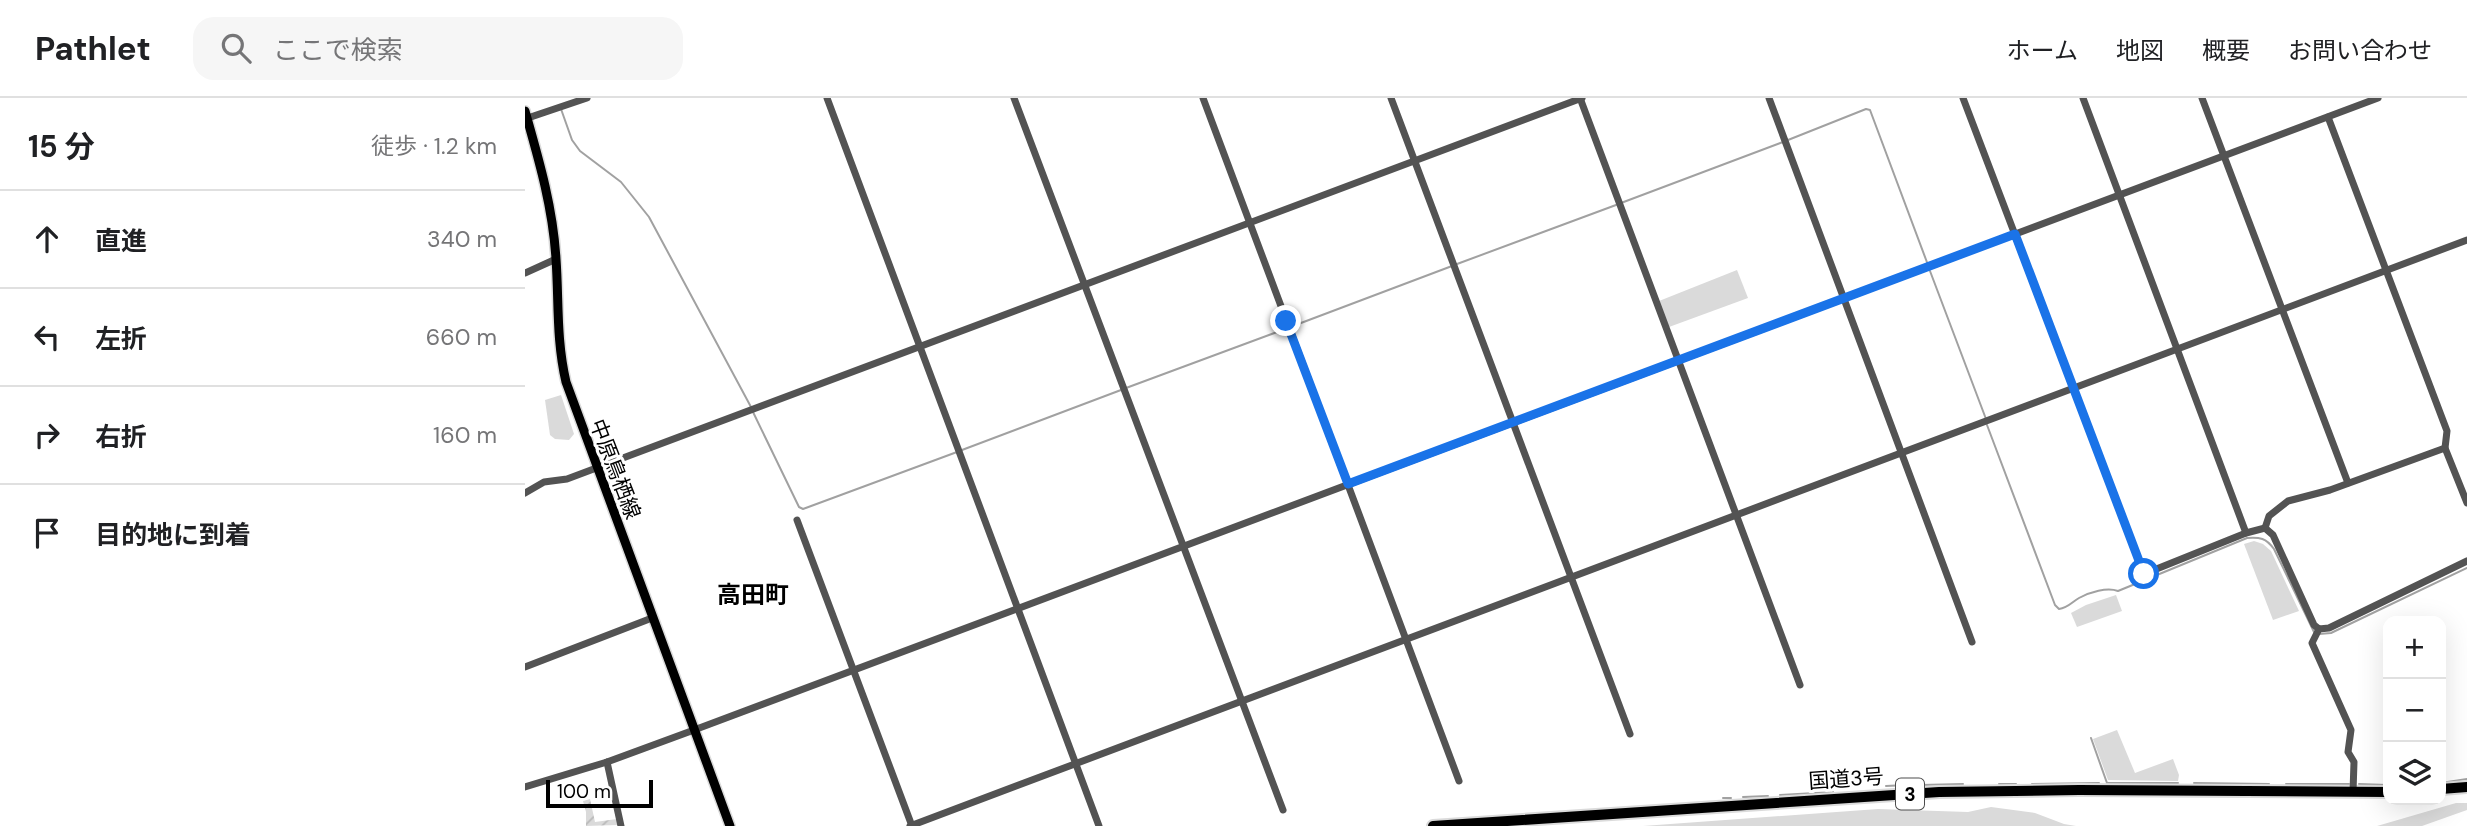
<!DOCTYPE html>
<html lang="ja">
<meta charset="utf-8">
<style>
:root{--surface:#fff;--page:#f6f6f6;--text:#202124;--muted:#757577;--line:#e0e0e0}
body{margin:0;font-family:"DM Sans","Noto Sans JP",sans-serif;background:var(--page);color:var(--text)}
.controls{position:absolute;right:21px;bottom:21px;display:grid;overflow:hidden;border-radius:14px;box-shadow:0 7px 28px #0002}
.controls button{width:63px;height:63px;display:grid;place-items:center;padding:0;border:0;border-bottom:2px solid var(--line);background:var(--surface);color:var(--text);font:35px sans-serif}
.scale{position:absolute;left:21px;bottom:18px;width:107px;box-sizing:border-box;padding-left:7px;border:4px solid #000;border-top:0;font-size:19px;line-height:24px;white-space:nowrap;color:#000;-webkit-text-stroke:5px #fff;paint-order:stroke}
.stop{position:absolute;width:21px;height:21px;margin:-16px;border:5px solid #1a73e8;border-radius:50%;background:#fff}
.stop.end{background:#1a73e8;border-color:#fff;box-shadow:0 2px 7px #0008}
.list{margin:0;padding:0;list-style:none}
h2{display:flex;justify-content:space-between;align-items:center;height:91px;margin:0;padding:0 28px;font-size:30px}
h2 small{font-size:23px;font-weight:400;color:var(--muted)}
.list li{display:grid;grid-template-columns:46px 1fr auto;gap:21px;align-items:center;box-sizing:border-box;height:98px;padding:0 28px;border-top:2px solid var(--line)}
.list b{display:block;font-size:26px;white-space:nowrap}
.list em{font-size:23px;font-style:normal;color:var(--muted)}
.icon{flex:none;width:38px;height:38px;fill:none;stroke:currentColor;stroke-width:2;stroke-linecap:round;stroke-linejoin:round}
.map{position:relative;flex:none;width:1942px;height:728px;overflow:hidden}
header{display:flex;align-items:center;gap:42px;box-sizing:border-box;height:98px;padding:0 35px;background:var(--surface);border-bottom:2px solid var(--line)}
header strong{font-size:33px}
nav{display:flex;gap:38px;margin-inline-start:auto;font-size:24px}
.search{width:490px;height:63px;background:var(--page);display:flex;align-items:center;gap:18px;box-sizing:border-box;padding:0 24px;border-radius:21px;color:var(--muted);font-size:26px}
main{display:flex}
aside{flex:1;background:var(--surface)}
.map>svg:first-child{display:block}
.grass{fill:#dadada}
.garden{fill:url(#garden-furrows)}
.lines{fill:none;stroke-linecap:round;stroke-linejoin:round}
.stream{stroke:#a1a1a1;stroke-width:2}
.major-casing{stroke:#dbdbdb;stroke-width:12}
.highway-casing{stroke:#dbdbdb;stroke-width:14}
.minor{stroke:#535353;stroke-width:7}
.major{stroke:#000;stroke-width:9}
.highway{stroke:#000;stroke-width:10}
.route{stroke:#1a73e8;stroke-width:9}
.labels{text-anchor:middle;stroke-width:6;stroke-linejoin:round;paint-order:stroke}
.shield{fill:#fff;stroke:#4c4c4c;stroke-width:2}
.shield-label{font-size:19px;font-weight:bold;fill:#000}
.street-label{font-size:21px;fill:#000;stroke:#fff}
.quarter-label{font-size:24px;font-weight:bold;fill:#000;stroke:#fff}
</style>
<header>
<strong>Pathlet</strong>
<div class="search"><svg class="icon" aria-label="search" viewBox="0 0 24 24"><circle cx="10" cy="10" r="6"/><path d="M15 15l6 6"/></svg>ここで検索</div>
<nav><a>ホーム</a><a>地図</a><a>概要</a><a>お問い合わせ</a></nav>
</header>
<main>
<aside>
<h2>15 分<small>徒歩 · 1.2 km</small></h2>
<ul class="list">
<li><svg class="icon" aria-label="ahead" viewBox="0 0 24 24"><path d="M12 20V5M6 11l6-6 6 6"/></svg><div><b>直進</b></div><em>340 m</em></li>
<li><svg class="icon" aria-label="left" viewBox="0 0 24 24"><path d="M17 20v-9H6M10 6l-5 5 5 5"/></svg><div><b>左折</b></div><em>660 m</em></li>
<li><svg class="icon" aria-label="right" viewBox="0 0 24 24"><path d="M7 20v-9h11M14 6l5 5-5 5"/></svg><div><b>右折</b></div><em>160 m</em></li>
<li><svg class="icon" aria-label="arrive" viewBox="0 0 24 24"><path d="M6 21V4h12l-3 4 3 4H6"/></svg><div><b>目的地に到着</b></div></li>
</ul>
</aside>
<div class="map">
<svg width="1942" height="728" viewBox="0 0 1942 728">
<defs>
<pattern id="garden-furrows" width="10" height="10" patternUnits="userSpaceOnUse" patternTransform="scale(1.75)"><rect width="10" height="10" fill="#dadada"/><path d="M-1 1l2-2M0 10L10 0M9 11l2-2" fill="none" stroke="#b9b9b9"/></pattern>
</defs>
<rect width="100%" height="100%" fill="#fff"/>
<!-- grass -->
<g class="grass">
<path d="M1212 172 1223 200 1144 229 1134 203Z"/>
<path d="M36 297 49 336 44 342 30 341 25 337 20 302Z"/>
<path d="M1729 443 1738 446 1746 453 1774 513 1748 522 1719 446Z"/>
<path d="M1591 497 1597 513 1552 529 1546 515 1561 507Z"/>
<path d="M1592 632 1610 675 1648 661 1654 677 1653 683 1583 682 1568 641Z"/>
<path d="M1931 705H1942V712L1897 728H1852Z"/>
<path d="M1466 709 1510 715 1539 726 1551 728H1118L1353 711 1443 714Z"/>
</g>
<!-- garden -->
<path class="garden" d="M65 701 70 724 92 721 93 727 61 728V714L58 703Z"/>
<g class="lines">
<!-- stream -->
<g class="stream">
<path d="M36 11 47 42 55 53 96 84 124 119 226 309"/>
<path d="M1263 42 1341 11 1345 12 1403 167"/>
<path d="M1096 105 1258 44"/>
<path d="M932 166 1091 107"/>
<path d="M1405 173 1461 321"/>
<path d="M768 228 927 168"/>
<path d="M601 290 763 230"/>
<path d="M228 314 274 409 278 411 432 354"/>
<path d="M1462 327 1530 507 1534 511C1543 510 1547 504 1554 500 1565 494 1582 489 1593 493L1722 440C1735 439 1741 440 1749 451L1789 534"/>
<path d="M437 352 596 292"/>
<path d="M1794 536 1806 535 1942 470"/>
<path d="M1566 640 1582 685H1653"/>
<path d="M1669 685 1744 686"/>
<path d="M1916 685 1942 681"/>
<path d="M1474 686H1491"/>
<path d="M1507 686 1574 685"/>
<path d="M1761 686H1824"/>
<path d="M1834 686 1862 687"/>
<path d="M1396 687 1438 686"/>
<path d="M1361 688 1381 687"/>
<path d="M1255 697 1308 694"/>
<path d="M1218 699 1243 698"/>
<path d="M1198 700H1206"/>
</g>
<defs>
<path id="major" d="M0 13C14 62 28 110 31 161 34 203 31 241 41 284L205 728"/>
<g id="highway">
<path d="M1916 691 1942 689"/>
<path d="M908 728 1414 694 1554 692 1863 694"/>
</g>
</defs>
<!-- major casing -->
<use href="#major" class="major-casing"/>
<!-- highway casing -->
<use href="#highway" class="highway-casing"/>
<!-- minor -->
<g class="minor">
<path d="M302 0 574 728"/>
<path d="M489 0 758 712"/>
<path d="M678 0 934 683"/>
<path d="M866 0 1105 636"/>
<path d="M1055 0 1275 587"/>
<path d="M1244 0 1447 544"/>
<path d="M1438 0 1619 476 1721 435 1740 430"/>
<path d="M1558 0 1721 435"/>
<path d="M1677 0 1823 385"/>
<path d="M1803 19 1922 333 1920 350 1942 405"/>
<path d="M0 21 62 0"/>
<path d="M0 175 31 161"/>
<path d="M0 395 19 384 42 381 1057 0"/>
<path d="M272 422 387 728"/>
<path d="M1740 430 1744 418 1763 403 1805 392 1920 350"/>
<path d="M1740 430 1748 437 1789 527 1794 531"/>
<path d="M1794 531 1787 545 1826 632 1823 654 1829 664 1828 694"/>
<path d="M1794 531 1804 530 1942 463"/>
<path d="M0 569 127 520"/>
<path d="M82 664 96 728"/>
<path d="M0 689 82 664 169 632 1853 0"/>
<path d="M385 728 1942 142"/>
</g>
<!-- major -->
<use href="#major" class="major"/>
<!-- highway -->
<use href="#highway" class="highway"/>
</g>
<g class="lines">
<!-- route -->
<path class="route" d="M761 223 823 386 1490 136 1619 476"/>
</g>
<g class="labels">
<!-- shield labels -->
<rect class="shield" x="1371" y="680.5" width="28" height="31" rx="5"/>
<g class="shield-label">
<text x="1385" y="703">3</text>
</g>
<!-- street labels -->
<g class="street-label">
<text transform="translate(90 371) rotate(69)" y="7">中原鳥栖線</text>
<text transform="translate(1321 681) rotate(-4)" y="7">国道3号</text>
</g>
<!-- quarter labels -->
<g class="quarter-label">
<text x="228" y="505">高田町</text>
</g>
</g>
</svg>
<div class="controls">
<button>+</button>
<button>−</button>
<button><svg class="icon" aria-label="layers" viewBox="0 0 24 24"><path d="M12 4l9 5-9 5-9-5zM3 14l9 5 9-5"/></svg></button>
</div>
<div class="scale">100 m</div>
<div class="stop" style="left:1619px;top:476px"></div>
<div class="stop end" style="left:761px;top:223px"></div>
</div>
</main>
